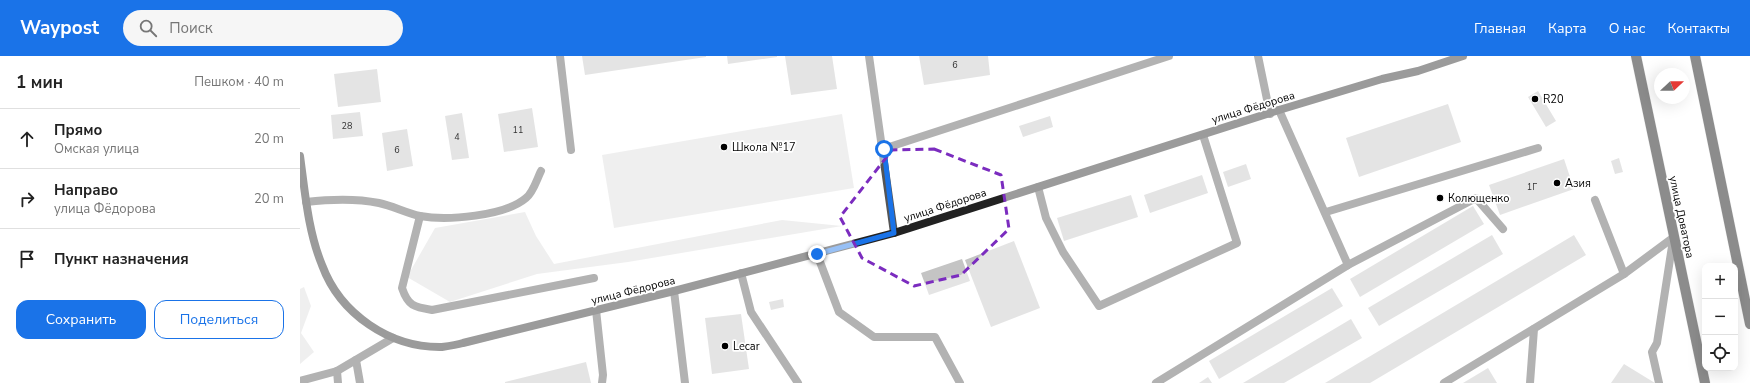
<!DOCTYPE html>
<html lang="ru">
<meta charset="utf-8">
<style>
:root{--surface:#fff;--page:#f6f6f6;--text:#222;--muted:#767676;--line:#e0e0e0;--accent:#1a73e8}
body{margin:0;font-family:"Nunito Sans",sans-serif;background:var(--page);color:var(--text)}
.controls{position:absolute;right:12px;bottom:12px;display:grid;overflow:hidden;border-radius:8px;box-shadow:0 4px 16px #0002}
.controls button{width:36px;height:36px;display:grid;place-items:center;padding:0;border:0;border-bottom:1px solid var(--line);background:var(--surface);color:var(--text);font:20px sans-serif}
.compass{position:absolute;left:1354px;top:12px;width:36px;height:36px;border-radius:50%;background:var(--surface);box-shadow:0 4px 16px #0002;rotate:68deg}
.stop{position:absolute;width:12px;height:12px;margin:-9px;border:3px solid #1a73e8;border-radius:50%;background:#fff}
.stop.end{background:#1a73e8;border-color:#fff;box-shadow:0 1px 4px #0008}
.list{margin:0;padding:0;list-style:none}
h2{display:flex;justify-content:space-between;align-items:center;height:52px;margin:0;padding:0 16px;font-size:17px}
h2 small{font-size:13px;font-weight:400;color:var(--muted)}
.list li{display:grid;grid-template-columns:26px 1fr auto;gap:12px;align-items:center;box-sizing:border-box;height:60px;padding:0 16px;border-top:1px solid var(--line)}
.list b{display:block;font-size:15px;white-space:nowrap}
.list p{margin:0;font-size:13px;white-space:nowrap;color:var(--muted)}
.list em{font-size:13px;font-style:normal;color:var(--muted)}
.actions{display:flex;gap:8px;padding:12px 16px}
.actions a{flex:1;padding:9px 0;border:1px solid var(--accent);border-radius:12px;text-align:center;font-size:14px;color:var(--accent)}
.actions .main{background:var(--accent);color:#fff}
.icon{flex:none;width:22px;height:22px;fill:none;stroke:currentColor;stroke-width:2;stroke-linecap:round;stroke-linejoin:round}
.map{position:relative;flex:none;width:1450px;height:327px;overflow:hidden}
header{display:flex;align-items:center;gap:24px;box-sizing:border-box;height:56px;padding:0 20px;background:var(--accent);color:#fff}
header strong{font-size:19px}
nav{display:flex;gap:22px;margin-inline-start:auto;font-size:14px}
.search{width:280px;height:36px;background:var(--page);display:flex;align-items:center;gap:10px;box-sizing:border-box;padding:0 14px;border-radius:22px;color:var(--muted);font-size:15px}
main{display:flex}
aside{flex:1;background:var(--surface)}
.map>svg:first-child{display:block}
.green{fill:#dcdcdc}
.building{fill:#c4c4c4}
.lines{fill:none;stroke-linecap:round;stroke-linejoin:round}
.primary-casing{stroke:#dbdbdb;stroke-width:11}
.lane{stroke:#555;stroke-width:8}
.street{stroke:#555;stroke-width:8}
.secondary{stroke:#222;stroke-width:8}
.primary{stroke:#000;stroke-width:10}
.route{stroke:#1a73e8;stroke-width:5}
.marked{fill:none;stroke:#7b2cbf;stroke-width:3;stroke-dasharray:8 5;stroke-linejoin:round}
.poi-dot{fill:#000;stroke:#fff;stroke-width:1.5}
.labels{text-anchor:middle;stroke-width:3.5;stroke-linejoin:round;paint-order:stroke}
.number-label{font-size:9px;fill:#313131}
.poi-label{font-size:11px;fill:#000;stroke:#fff;text-anchor:start}
.street-label{font-size:11px;fill:#000;stroke:#fff}
</style>
<header>
<strong>Waypost</strong>
<div class="search"><svg class="icon" aria-label="search" viewBox="0 0 24 24"><circle cx="10" cy="10" r="6"/><path d="M15 15l6 6"/></svg>Поиск</div>
<nav><a>Главная</a><a>Карта</a><a>О нас</a><a>Контакты</a></nav>
</header>
<main>
<aside>
<h2>1 мин<small>Пешком · 40 m</small></h2>
<ul class="list">
<li><svg class="icon" aria-label="ahead" viewBox="0 0 24 24"><path d="M12 20V5M6 11l6-6 6 6"/></svg><div><b>Прямо</b><p>Омская улица</p></div><em>20 m</em></li>
<li><svg class="icon" aria-label="right" viewBox="0 0 24 24"><path d="M7 20v-9h11M14 6l5 5-5 5"/></svg><div><b>Направо</b><p>улица Фёдорова</p></div><em>20 m</em></li>
<li><svg class="icon" aria-label="arrive" viewBox="0 0 24 24"><path d="M6 21V4h12l-3 4 3 4H6"/></svg><div><b>Пункт назначения</b></div></li>
</ul>
<div class="actions"><a class="main">Сохранить</a><a>Поделиться</a></div>
</aside>
<div class="map">
<svg width="1450" height="327" viewBox="0 0 1450 327">
<rect width="100%" height="100%" fill="#fff"/>
<!-- green -->
<g class="green">
<path d="M542 58 554 132 314 172 302 99Z"/>
<path d="M225 156 236 180 254 208 482 164 542 170 328 206 237 218 150 246 107 221 135 172Z"/>
<path d="M4 231 11 250 1 277 14 296 0 308V233Z"/>
</g>
<!-- building -->
<g class="building">
<path d="M282 0H406V1L285 19Z"/>
<path d="M427 0H477V1L428 8Z"/>
<path d="M485 0H532L537 33 491 39Z"/>
<path d="M619 0H688L690 19 624 29Z"/>
<path d="M77 13 81 46 38 51 34 18Z"/>
<path d="M1238 35 1256 65 1246 71 1228 41Z"/>
<path d="M1148 48 1161 86 1059 121 1046 82Z"/>
<path d="M232 52 238 91 204 96 198 58Z"/>
<path d="M60 56 63 80 33 83 31 59Z"/>
<path d="M162 57 169 102 152 104 145 60Z"/>
<path d="M750 60 753 71 723 81 719 70Z"/>
<path d="M107 73 113 110 87 115 82 77Z"/>
<path d="M1319 102 1323 116 1315 118 1311 105Z"/>
<path d="M1264 103 1274 133 1200 159 1189 129Z"/>
<path d="M946 108 951 123 928 131 923 116Z"/>
<path d="M902 119 908 137 850 157 844 139Z"/>
<path d="M831 139 838 161 764 185 757 162Z"/>
<path d="M1173 150 1184 168 1060 241 1050 223Z"/>
<path d="M1192 179 1203 198 1079 270 1068 252Z"/>
<path d="M1274 179 1286 199 1070 327H1025Z"/>
<path d="M714 185 740 252 691 271 665 204Z"/>
<path d="M662 203 670 225 629 239 621 217Z"/>
<path d="M1032 232 1043 250 919 323 909 305Z"/>
<path d="M483 243 484 251 471 254 469 246Z"/>
<path d="M441 258 449 313 412 318 405 262Z"/>
<path d="M1051 263 1062 282 984 327H943Z"/>
<path d="M286 306 291 327H205V326Z"/>
<path d="M1324 308 1355 327H1311Z"/>
<path d="M1188 312 1197 327H1163Z"/>
<path d="M908 321 912 327H899Z"/>
</g>
<g class="lines">
<defs>
<g id="primary">
<path d="M1336 0 1405 327"/>
<path d="M1395 0 1450 268"/>
</g>
</defs>
<!-- primary casing -->
<use href="#primary" class="primary-casing"/>
<!-- lane -->
<g class="lane">
<path d="M260 0 271 94"/>
<path d="M979 54 1048 209"/>
<path d="M583 93 869 0"/>
<path d="M738 131 746 162 763 196 799 250 937 187 903 79"/>
<path d="M1295 144 1324 218"/>
<path d="M6 146C31 143 55 142 79 147 93 150 106 157 120 160 147 165 205 160 226 142 233 137 237 123 241 115"/>
<path d="M1026 156 1238 92"/>
<path d="M120 160 102 232C108 250 114 251 132 254L294 222"/>
<path d="M517 198 539 256 574 281H635L660 327"/>
<path d="M441 217 451 256 498 327"/>
<path d="M374 235 385 327"/>
<path d="M296 254 303 319 302 327"/>
<path d="M56 304 60 327"/>
<path d="M37 315 38 327"/>
<path d="M0 325 37 315 93 282"/>
<path d="M856 327 1048 209 1176 142 1203 173"/>
<path d="M1144 327 1324 218 1374 181"/>
<path d="M1230 327 1234 273"/>
<path d="M1359 327 1352 296 1357 287 1373 184"/>
</g>
<!-- street -->
<g class="street">
<path d="M569 0 594 177"/>
<path d="M958 0 970 58"/>
</g>
<!-- secondary -->
<path class="secondary" d="M0 100C5 136 8 175 22 209 40 258 90 292 142 291 149 290 156 289 163 287L374 235 594 177 979 54 1082 23 1118 15 1163 0"/>
<!-- primary -->
<use href="#primary" class="primary"/>
</g>
<g class="lines">
<!-- route -->
<path class="route" d="M517 198 594 177 584 93"/>
</g>
<!-- marked area -->
<path d="M0 0H1450V327H0ZM634 93 701 119 709 173 661 219 614 230 562 202 540 161 592 94Z" fill="#fff" fill-opacity=".55" fill-rule="evenodd"/>
<path class="marked" d="M634 93 701 119 709 173 661 219 614 230 562 202 540 161 592 94Z"/>
<!-- markers -->
<g class="poi-dot">
<circle cx="1235" cy="43" r="4"/>
<circle cx="424" cy="91" r="4"/>
<circle cx="1257" cy="127" r="4"/>
<circle cx="1140" cy="142" r="4"/>
<circle cx="425" cy="290" r="4"/>
</g>
<g class="labels">
<!-- number labels -->
<g class="number-label">
<text x="655" y="12">6</text>
<text x="47" y="73">28</text>
<text x="218" y="77">11</text>
<text x="157" y="84">4</text>
<text x="97" y="97">6</text>
<text x="1232" y="134">1Г</text>
</g>
<!-- poi labels -->
<g class="poi-label">
<text x="1243" y="47">R20</text>
<text x="432" y="95">Школа №17</text>
<text x="1265" y="131">Азия</text>
<text x="1148" y="146">Колющенко</text>
<text x="433" y="294">Lecar</text>
</g>
<!-- street labels -->
<g class="street-label">
<text transform="translate(953 51) rotate(-17)" y="4">улица Фёдорова</text>
<text transform="translate(645 149) rotate(-18)" y="4">улица Фёдорова</text>
<text transform="translate(1382 161) rotate(78)" y="4">улица Доватора</text>
<text transform="translate(333 234) rotate(-14)" y="4">улица Фёдорова</text>
</g>
</g>
</svg>
<div class="controls">
<button>+</button>
<button>−</button>
<button><svg class="icon" aria-label="locate" viewBox="0 0 24 24"><circle cx="12" cy="12" r="6"/><path d="M12 2v4M12 18v4M2 12h4M18 12h4"/></svg></button>
</div>
<svg class="compass" viewBox="-18 -18 36 36"><path d="M0-13l5 13h-10z" fill="#e53935"/><path d="M0 13l5-13h-10z" fill="#767676"/></svg>
<div class="stop" style="left:584px;top:93px"></div>
<div class="stop end" style="left:517px;top:198px"></div>
</div>
</main>
